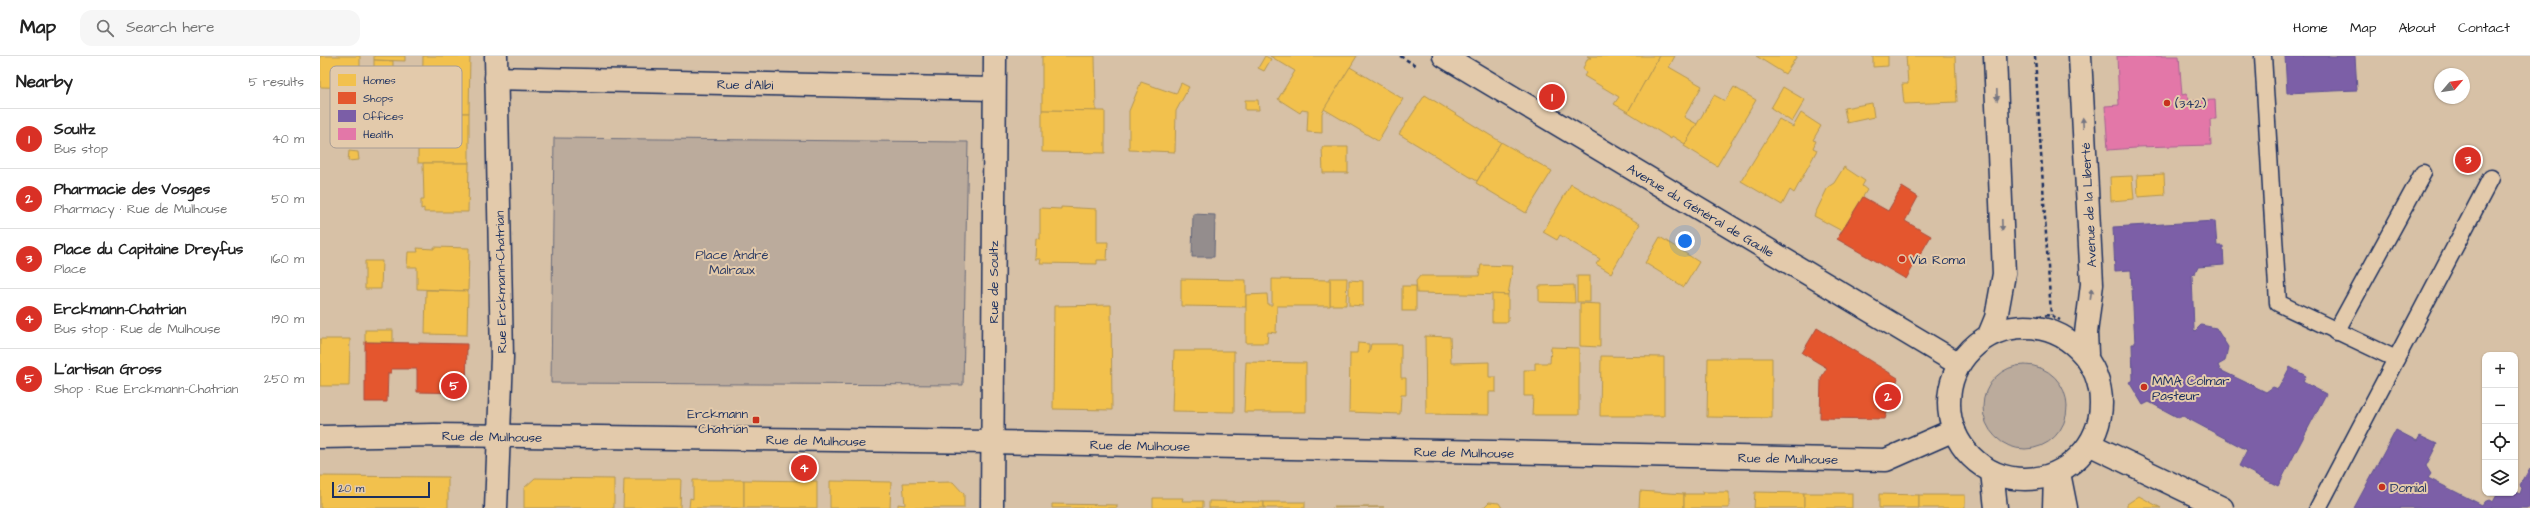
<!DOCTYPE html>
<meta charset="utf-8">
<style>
:root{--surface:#fff;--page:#f6f6f6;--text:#222;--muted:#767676;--line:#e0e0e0;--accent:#d93025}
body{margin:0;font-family:"Architects Daughter",sans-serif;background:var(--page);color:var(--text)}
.controls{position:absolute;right:12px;bottom:12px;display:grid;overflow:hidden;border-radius:8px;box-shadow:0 1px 3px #0004}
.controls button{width:36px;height:36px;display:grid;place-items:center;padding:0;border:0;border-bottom:1px solid var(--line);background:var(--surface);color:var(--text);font:20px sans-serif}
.compass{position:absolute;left:2114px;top:12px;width:36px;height:36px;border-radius:50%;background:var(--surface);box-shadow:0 1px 3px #0004;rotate:61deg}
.scale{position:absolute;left:12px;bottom:10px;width:98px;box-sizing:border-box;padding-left:4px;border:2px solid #1b2f5e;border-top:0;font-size:11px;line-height:14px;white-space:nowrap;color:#1b2f5e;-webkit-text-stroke:3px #e3caab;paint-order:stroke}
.you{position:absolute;left:1365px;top:185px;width:14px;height:14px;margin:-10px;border:3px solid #fff;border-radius:50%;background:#1a73e8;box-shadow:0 0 0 6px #1a73e833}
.badge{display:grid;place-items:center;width:26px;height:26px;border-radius:50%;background:var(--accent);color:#fff;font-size:13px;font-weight:700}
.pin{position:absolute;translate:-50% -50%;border:2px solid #fff;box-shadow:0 1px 4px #0006}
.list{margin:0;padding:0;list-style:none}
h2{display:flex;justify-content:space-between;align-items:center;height:52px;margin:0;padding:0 16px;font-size:17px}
h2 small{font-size:13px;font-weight:400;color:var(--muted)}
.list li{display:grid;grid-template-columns:26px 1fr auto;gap:12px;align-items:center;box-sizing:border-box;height:60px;padding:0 16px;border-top:1px solid var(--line)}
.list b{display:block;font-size:15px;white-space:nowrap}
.list p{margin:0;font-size:13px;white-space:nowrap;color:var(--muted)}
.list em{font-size:13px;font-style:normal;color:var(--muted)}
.icon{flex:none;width:22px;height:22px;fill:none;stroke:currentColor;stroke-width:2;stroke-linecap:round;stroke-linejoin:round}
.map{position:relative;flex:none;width:2210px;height:452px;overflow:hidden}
header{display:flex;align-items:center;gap:24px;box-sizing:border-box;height:56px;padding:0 20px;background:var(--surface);border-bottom:1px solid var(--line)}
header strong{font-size:19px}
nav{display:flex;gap:22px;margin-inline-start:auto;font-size:14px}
.search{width:280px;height:36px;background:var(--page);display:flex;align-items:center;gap:10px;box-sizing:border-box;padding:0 14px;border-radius:12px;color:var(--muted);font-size:15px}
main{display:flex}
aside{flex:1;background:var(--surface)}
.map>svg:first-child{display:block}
.green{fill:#bbab9c;stroke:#6b6d7d}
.water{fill:#948d8d;stroke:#64677a}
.homes{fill:#f2c14e;stroke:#b29553}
.shops{fill:#e4572e;stroke:#a84b3c}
.offices{fill:#7b5ea7;stroke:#5e5091}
.health{fill:#e377a8;stroke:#a76192}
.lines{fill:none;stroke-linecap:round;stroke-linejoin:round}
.service-casing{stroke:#1b2f5e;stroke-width:19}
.minor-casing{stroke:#1b2f5e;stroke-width:25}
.tertiary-casing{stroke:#1b2f5e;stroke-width:25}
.secondary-casing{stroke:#1b2f5e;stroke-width:25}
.path{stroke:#1b2f5e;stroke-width:2.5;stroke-dasharray:4 3;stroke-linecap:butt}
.service{stroke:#e3caab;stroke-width:16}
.minor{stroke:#e3caab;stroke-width:22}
.tertiary{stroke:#e3caab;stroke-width:22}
.secondary{stroke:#e3caab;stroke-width:22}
.oneway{fill:#757581}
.poi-dot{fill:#c8321e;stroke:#e3caab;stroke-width:1.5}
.labels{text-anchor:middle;stroke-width:4;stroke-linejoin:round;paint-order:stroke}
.street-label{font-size:13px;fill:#1b2f5e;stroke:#e3caab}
.poi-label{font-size:13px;fill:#1b2f5e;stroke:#e3caab;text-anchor:start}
.park-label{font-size:13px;fill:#2b3b64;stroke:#e3caab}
.key{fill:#e3caab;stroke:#a79c94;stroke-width:1}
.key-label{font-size:11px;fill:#1b2f5e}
</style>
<header>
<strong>Map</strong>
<div class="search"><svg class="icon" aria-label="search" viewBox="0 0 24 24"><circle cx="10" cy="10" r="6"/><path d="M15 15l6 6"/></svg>Search here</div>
<nav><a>Home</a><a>Map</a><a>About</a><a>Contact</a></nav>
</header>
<main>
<aside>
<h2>Nearby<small>5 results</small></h2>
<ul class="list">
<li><span class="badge">1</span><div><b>Soultz</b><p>Bus stop</p></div><em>40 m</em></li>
<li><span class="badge">2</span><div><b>Pharmacie des Vosges</b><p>Pharmacy · Rue de Mulhouse</p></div><em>50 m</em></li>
<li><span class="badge">3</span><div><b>Place du Capitaine Dreyfus</b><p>Place</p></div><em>160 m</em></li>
<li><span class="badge">4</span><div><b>Erckmann-Chatrian</b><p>Bus stop · Rue de Mulhouse</p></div><em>190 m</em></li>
<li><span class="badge">5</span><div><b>L'artisan Gross</b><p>Shop · Rue Erckmann-Chatrian</p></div><em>250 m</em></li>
</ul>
</aside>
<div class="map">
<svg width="2210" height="452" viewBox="0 0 2210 452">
<rect width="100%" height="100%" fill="#d7c1a6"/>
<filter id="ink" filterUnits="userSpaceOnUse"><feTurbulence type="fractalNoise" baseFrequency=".025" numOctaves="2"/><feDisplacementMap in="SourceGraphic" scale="8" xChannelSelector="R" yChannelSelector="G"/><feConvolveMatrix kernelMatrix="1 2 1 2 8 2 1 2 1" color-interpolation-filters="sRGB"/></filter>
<g filter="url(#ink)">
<!-- green -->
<g class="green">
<path d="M234 82 648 86 643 329 231 327Z"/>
<circle cx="1705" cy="351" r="42"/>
</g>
<!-- water -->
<path class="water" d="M873 158 895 159 894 201H872Z"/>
<!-- homes -->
<g class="homes">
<path d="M0 0H40V32L0 31Z"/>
<path d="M54 0H85V5L54 4Z"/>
<path d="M103 0H150L149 57H102Z"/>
<path d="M722 0H775L776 55 722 54Z"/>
<path d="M945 0 951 3 944 15 938 12Z"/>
<path d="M950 0H1037L1002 57V77L987 76 988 55 982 54 980 57 958 43 975 15Z"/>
<path d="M1267 0H1339L1308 56 1294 48 1299 41 1264 20 1266 17 1263 12 1268 2H1271Z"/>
<path d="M1339 0H1355L1349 11 1382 30 1364 61 1377 68 1365 88 1352 80 1351 83 1308 56Z"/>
<path d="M1436 0H1477L1465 18Z"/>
<path d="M1553 0H1568V10L1553 11Z"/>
<path d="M1586 0H1635L1637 46 1584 48 1582 28H1588Z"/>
<path d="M54 4 73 5V30H54Z"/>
<path d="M1030 11 1083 43 1058 85 1004 53Z"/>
<path d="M821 26 856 38 861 27 869 31 856 55 855 96 809 94V55Z"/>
<path d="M1414 31 1436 44 1397 110 1364 90 1394 39 1405 45Z"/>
<path d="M1463 31 1485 44 1472 66 1451 52Z"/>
<path d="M1105 39 1181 86 1157 125 1079 78Z"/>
<path d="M925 44H938L939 54H925Z"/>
<path d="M1552 47 1554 61 1527 67 1524 52Z"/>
<path d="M722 54 785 55V97L722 96Z"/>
<rect x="98" y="57" width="51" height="50"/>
<path d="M1481 57 1501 70 1493 84 1496 85 1493 92 1497 94 1474 137 1470 134 1462 149 1421 125 1459 63 1473 71Z"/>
<path d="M1181 86 1232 115 1206 157 1156 127Z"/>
<path d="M1002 91H1028V117H1003Z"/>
<path d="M29 95 38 96 39 104 28 105Z"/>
<path d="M103 107H149L148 156H104V152L101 153V144H104Z"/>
<path d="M1524 111 1545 125 1542 130 1547 134 1522 175 1494 160 1508 131 1514 127Z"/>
<path d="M1844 118 1845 139 1818 141 1817 119Z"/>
<path d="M1812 120 1814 143 1791 145 1790 121Z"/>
<path d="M1251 128 1320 168 1291 217 1276 208 1280 203 1240 179 1237 184 1223 176Z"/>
<path d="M741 151 777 153V186H788L787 204H777V208L720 207 721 203H715L716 182 720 183V152L741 153Z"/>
<path d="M1340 181 1379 206 1364 231 1325 207Z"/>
<path d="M114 191 149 192 148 235 97 233V211H87L88 196H98L97 192 114 193Z"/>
<path d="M45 205H62L61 233H45Z"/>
<path d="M1161 209 1193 210 1188 239 1097 237 1096 225 1100 220H1159Z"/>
<rect x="1257" y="220" width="13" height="26"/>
<path d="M1010 222H1027L1026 249H1010Z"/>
<path d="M861 223 926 224V251L861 250Z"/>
<path d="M952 223 1010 224V250H957L956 277 948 276 947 287H926V239L947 238 948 249H952Z"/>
<path d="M1029 224 1043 225V250L1029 249Z"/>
<path d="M1254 229 1255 247 1219 246V230Z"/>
<rect x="1082" y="230" width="14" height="25"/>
<path d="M106 234 148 235 147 279 105 278Z"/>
<path d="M1172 238 1188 239V266H1172Z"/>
<path d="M1260 247 1280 248V291L1260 290Z"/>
<path d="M791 249 792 354 733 353 734 250Z"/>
<rect x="45" y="274" width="28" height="12"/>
<path d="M1105 280 1130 281 1131 307 1169 306V321H1176V336H1169V359L1106 358Z"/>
<path d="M0 283H30L29 330H0Z"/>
<path d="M1038 287 1049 288V297L1051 288H1081V322H1086V339H1081L1080 358 1029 356 1030 297H1037Z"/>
<path d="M1231 291 1259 292V359H1212L1213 340H1204V314H1215V307H1230Z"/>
<path d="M854 295H914V356L852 355Z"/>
<path d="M1281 300 1344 301V360H1280Z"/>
<path d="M1388 302H1452V362L1387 361Z"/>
<path d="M926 306 986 307V356H924Z"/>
<path d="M0 420 128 421V452H0Z"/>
<path d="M215 422 294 423V452H204V432Z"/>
<path d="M304 423H361L360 452H303Z"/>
<path d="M373 424H424V452H369L370 442 373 443Z"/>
<path d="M424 424 497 425V452H424Z"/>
<path d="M510 425 571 426 570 452H510Z"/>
<path d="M633 426 644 438V452H578V448L585 449 583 427Z"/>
<path d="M1320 435 1364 438V452H1319Z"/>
<path d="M1382 436H1409V452H1364V438H1383Z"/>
<path d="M1435 436 1484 437V452H1434Z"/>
<rect x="1484" y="437" width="48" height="15"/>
<path d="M1559 438 1599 439V452H1559Z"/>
<rect x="1599" y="439" width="46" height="13"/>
<path d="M1819 440 1841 452H1807V448Z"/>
<path d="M833 442H863L862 445H883V452H833Z"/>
<path d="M889 445 944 446V452H889Z"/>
<rect x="944" y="446" width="41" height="6"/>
<path d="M1169 446 1179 447 1182 452H1163Z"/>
<path d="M732 448 797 449V452H732Z"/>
<path d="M1013 451H1064L1013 452Z"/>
</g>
<!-- shops -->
<g class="shops">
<path d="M1582 131 1598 141 1585 165 1611 180 1586 223 1517 183 1543 141 1568 155Z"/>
<path d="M1497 272 1578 322 1565 363 1500 362 1501 322 1507 312 1482 297Z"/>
<path d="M45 286 147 288 146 337 97 336V313H71V317H68L67 346H45Z"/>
</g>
<!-- offices -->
<g class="offices">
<path d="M1965 0H2035L2037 34 1967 37Z"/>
<path d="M1895 165 1897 190H1903L1904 209 1878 211 1875 218 1872 219 1874 274 1875 275 1881 269 1896 272 1908 291 1905 305 1898 309 1900 314 1946 336 1953 331 1958 333 1970 311 1986 320 1983 326 2006 338 1958 430 1919 410 1927 394 1861 359 1859 362 1829 346 1823 349 1809 326 1813 324 1812 288H1815L1811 214 1795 215 1793 171Z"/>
<path d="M2076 374 2097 385 2100 380 2117 388 2106 410 2111 418 2108 422 2162 449 2164 446 2169 444 2173 446 2178 437 2195 436 2200 438 2202 432 2200 430 2210 412V452H2034Z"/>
</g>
<!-- health -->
<path class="health" d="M1797 0H1859L1862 39 1866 38 1870 45 1895 44 1896 63H1890L1891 89 1816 91V92L1788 94 1785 50 1799 49Z"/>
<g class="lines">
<defs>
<g id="service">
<path d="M1943 0 1958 247 2076 303"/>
<path d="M2016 276 2103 117"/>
<path d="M1731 452 1732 420"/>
<path d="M1998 452 2171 122"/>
</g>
<g id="minor">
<path d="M176 0 182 301 176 452"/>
<path d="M176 22 674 33"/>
<path d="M672 452 675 0"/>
</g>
<g id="tertiary">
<path d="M0 381 114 379 672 386 1566 404 1634 374"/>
<path d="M1672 416 1676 452"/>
<path d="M1739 417 1746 452"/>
</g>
<g id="secondary">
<path d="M1124 0 1639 308"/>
<path d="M1760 0 1772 228 1766 277 1767 298"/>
<circle cx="1705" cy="347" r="76"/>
<path d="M1669 279 1676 262 1684 218 1675 0"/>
<path d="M1771 389 1902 452"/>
</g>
</defs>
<!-- service casing -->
<use href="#service" class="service-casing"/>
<!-- minor casing -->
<use href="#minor" class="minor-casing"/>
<!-- tertiary casing -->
<use href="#tertiary" class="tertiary-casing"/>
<!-- secondary casing -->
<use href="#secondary" class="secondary-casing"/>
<!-- path -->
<g class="path">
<path d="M1080 0 1097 10"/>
<path d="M1715 0 1731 259"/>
<path d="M1704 261 1731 259 1740 264"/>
</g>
<!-- service -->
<use href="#service" class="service"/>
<!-- minor -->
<use href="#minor" class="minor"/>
<!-- tertiary -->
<use href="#tertiary" class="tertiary"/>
<!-- secondary -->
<use href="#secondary" class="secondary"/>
</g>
<!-- one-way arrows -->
<defs><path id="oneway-solid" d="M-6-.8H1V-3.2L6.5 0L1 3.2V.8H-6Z"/></defs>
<g class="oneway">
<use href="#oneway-solid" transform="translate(1677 39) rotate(88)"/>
<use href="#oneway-solid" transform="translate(1763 67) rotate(-93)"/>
<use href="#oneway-solid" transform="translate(1682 169) rotate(88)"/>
<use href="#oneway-solid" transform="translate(1771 238) rotate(-83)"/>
</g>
</g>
<!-- markers -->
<g class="poi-dot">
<circle cx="1847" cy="47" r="4"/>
<circle cx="1582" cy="203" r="4"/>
<circle cx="1824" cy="331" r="4"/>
<rect x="432" y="360" width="8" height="8" rx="2"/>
<circle cx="2062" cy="431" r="4"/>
</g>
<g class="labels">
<!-- street labels -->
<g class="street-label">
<text transform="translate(425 28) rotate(1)" y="5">Rue d'Albi</text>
<text transform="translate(1768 149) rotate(-93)" y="5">Avenue de la Liberté</text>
<text transform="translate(1381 154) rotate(31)" y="5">Avenue du Général de Gaulle</text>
<text transform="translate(180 226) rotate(-91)" y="5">Rue Erckmann-Chatrian</text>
<text transform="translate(673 226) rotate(-90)" y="5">Rue de Soultz</text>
<text transform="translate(172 380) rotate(1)" y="5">Rue de Mulhouse</text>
<text transform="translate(496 384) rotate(1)" y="5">Rue de Mulhouse</text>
<text transform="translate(820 389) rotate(1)" y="5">Rue de Mulhouse</text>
<text transform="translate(1144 396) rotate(1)" y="5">Rue de Mulhouse</text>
<text transform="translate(1468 402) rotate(1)" y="5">Rue de Mulhouse</text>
</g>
<!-- poi labels -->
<g class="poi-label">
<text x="1855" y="52">(342)</text>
<text x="1590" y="208">Via Roma</text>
<text x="1832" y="329">MMA Colmar<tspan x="1832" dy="15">Pasteur</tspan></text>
<text x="428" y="362" text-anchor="end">Erckmann<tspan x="428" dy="15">Chatrian</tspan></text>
<text x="2070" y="436">Domial</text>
</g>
<!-- park labels -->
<g class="park-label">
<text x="412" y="203">Place André<tspan x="412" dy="15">Malraux</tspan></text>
</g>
</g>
<!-- legend -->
<rect x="10" y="10" width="132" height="82" rx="6" class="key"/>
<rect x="18" y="18" width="18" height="12" fill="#f2c14e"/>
<rect x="18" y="36" width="18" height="12" fill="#e4572e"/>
<rect x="18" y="54" width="18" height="12" fill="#7b5ea7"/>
<rect x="18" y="72" width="18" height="12" fill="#e377a8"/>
<g class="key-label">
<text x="43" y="28">Homes</text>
<text x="43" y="46">Shops</text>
<text x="43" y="64">Offices</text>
<text x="43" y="82">Health</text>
</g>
</svg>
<div class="controls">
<button>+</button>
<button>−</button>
<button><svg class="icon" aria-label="locate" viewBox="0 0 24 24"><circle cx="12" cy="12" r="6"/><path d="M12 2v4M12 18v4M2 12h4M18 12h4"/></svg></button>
<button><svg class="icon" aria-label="layers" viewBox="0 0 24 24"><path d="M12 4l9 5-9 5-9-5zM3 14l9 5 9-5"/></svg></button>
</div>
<svg class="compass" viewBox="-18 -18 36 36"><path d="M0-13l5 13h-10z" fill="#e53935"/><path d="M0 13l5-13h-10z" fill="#767676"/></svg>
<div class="scale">20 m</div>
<div class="you"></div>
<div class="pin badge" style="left:1232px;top:41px">1</div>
<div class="pin badge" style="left:1568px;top:341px">2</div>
<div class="pin badge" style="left:2148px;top:104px">3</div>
<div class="pin badge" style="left:484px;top:412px">4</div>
<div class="pin badge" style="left:134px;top:330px">5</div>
</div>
</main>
